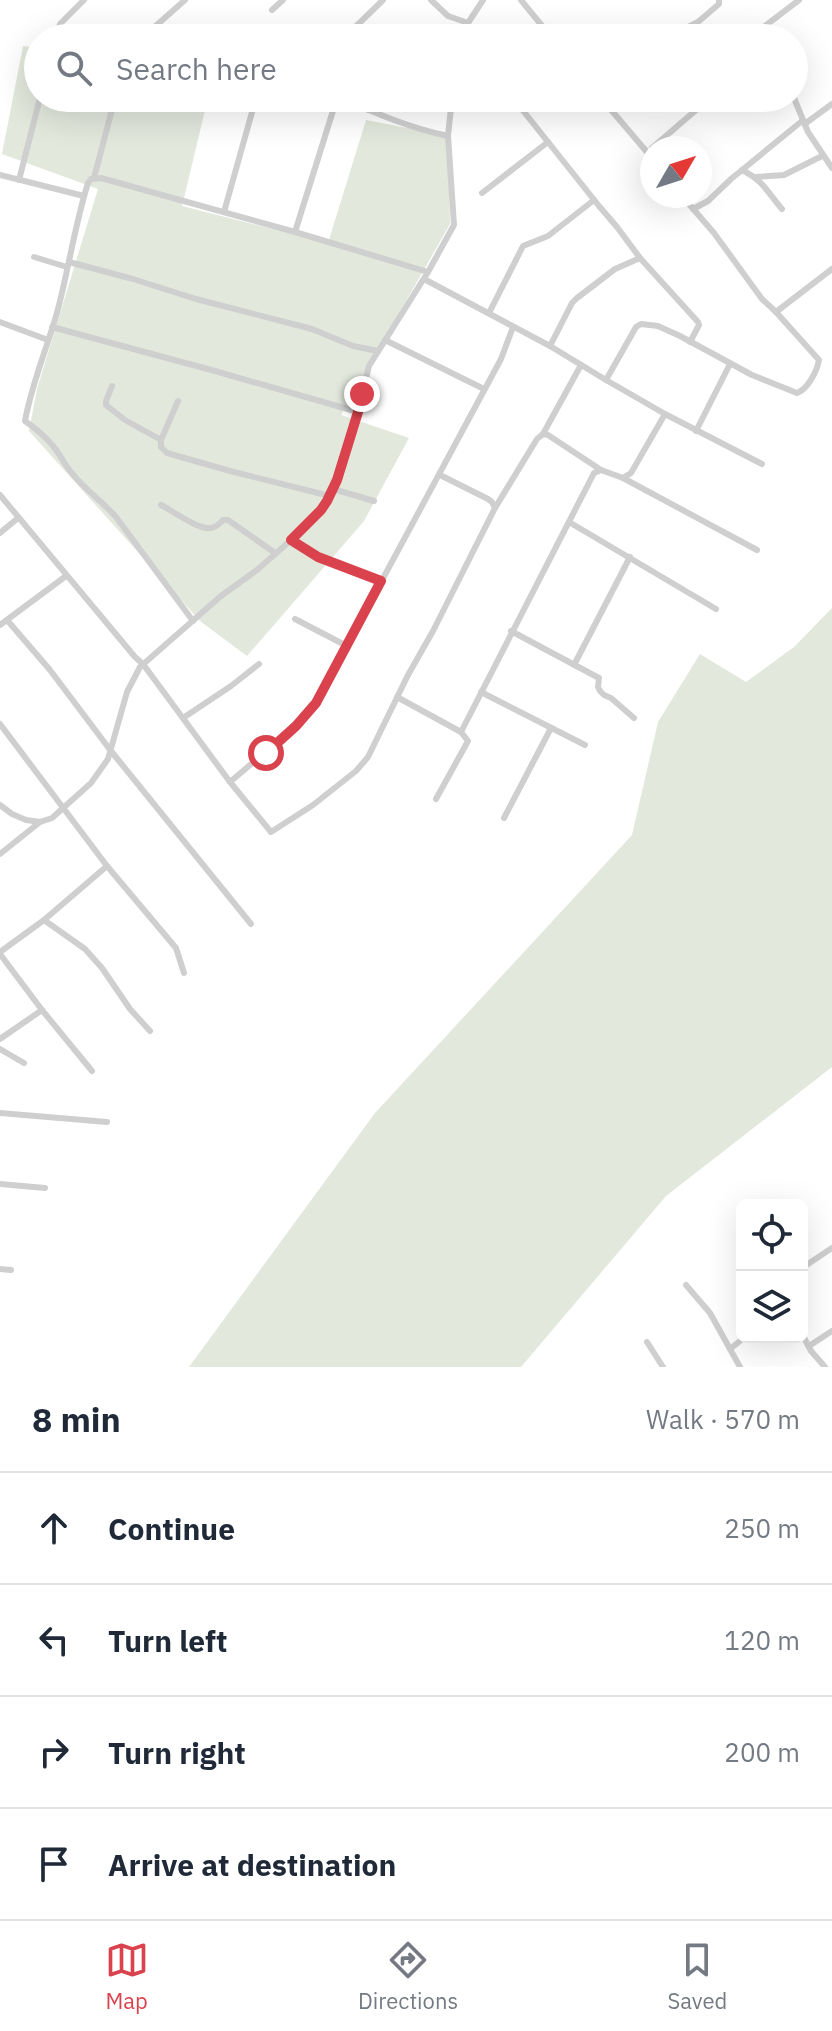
<!DOCTYPE html>
<meta charset="utf-8">
<style>
:root{--surface:#fff;--page:#f6f6f7;--text:#1f2937;--muted:#747a83;--line:#e0e1e3;--accent:#da434d}
body{margin:0;font-family:"IBM Plex Sans",sans-serif;background:var(--page);color:var(--text)}
.controls{position:absolute;right:24px;bottom:24px;display:grid;overflow:hidden;border-radius:12px;box-shadow:0 8px 32px #0002}
.controls button{width:72px;height:72px;display:grid;place-items:center;padding:0;border:0;border-bottom:2px solid var(--line);background:var(--surface);color:var(--text);font:40px sans-serif}
.compass{position:absolute;left:640px;top:136px;width:72px;height:72px;border-radius:50%;background:var(--surface);box-shadow:0 8px 32px #0002;rotate:51deg}
.stop{position:absolute;width:24px;height:24px;margin:-18px;border:6px solid #da434d;border-radius:50%;background:#fff}
.stop.end{background:#da434d;border-color:#fff;box-shadow:0 2px 8px #0008}
.list{margin:0;padding:0;list-style:none}
h2{display:flex;justify-content:space-between;align-items:center;height:104px;margin:0;padding:0 32px;font-size:34px}
h2 small{font-size:26px;font-weight:400;color:var(--muted)}
.list li{display:grid;grid-template-columns:52px 1fr auto;gap:24px;align-items:center;box-sizing:border-box;height:112px;padding:0 32px;border-top:2px solid var(--line)}
.list b{display:block;font-size:30px;white-space:nowrap}
.list em{font-size:26px;font-style:normal;color:var(--muted)}
.icon{flex:none;width:44px;height:44px;fill:none;stroke:currentColor;stroke-width:2;stroke-linecap:round;stroke-linejoin:round}
.map{position:relative;flex:none;width:832px;height:1367px;overflow:hidden}
.search{position:absolute;background:var(--surface);box-shadow:0 8px 32px #0002;left:24px;right:24px;top:24px;height:88px;display:flex;align-items:center;gap:20px;box-sizing:border-box;padding:0 28px;border-radius:44px;color:var(--muted);font-size:30px}
.sheet{height:552px;background:var(--surface)}
nav{display:flex;justify-content:space-around;align-items:center;box-sizing:border-box;height:112px;border-top:2px solid var(--line);background:var(--surface);font-size:22px;color:var(--muted)}
nav a{display:grid;justify-items:center;gap:4px}
nav .on{color:var(--accent)}
.map>svg:first-child{display:block}
.green{fill:#e2e8dc}
.lines{fill:none;stroke-linecap:round;stroke-linejoin:round}
.street{stroke:#cfcfcf;stroke-width:6}
.route{stroke:#da434d;stroke-width:10}
</style>
<div class="map">
<svg width="832" height="1367" viewBox="0 0 832 1367">
<rect width="100%" height="100%" fill="#fff"/>
<!-- green -->
<g class="green">
<path d="M23 46 38 48V98H208L182 206 328 243 366 120 448 136 450 224 341 415 409 438 364 521 247 656 200 621 29 431 37 389 98 189 2 154Z"/>
<path d="M832 608V1067L666 1196 521 1367H189L375 1113 632 835 658 722 700 654 746 682 794 647Z"/>
</g>
<g class="lines">
<!-- street -->
<g class="street">
<path d="M431 0 448 16 468 23"/>
<path d="M521 0 552 38"/>
<path d="M272 10 283 0"/>
<path d="M358 25 370 38"/>
<path d="M56 38 60 24 84 0"/>
<path d="M142 38 185 0"/>
<path d="M344 38 383 0"/>
<path d="M465 38 468 23 483 0"/>
<path d="M666 38 698 22 719 4V0"/>
<path d="M753 38 752 36 799 0"/>
<path d="M342 98C377 114 410 128 448 136"/>
<path d="M513 98 599 206 617 227 640 258 698 322 699 325 690 342"/>
<path d="M601 98 652 158"/>
<path d="M794 98 808 132 832 168"/>
<path d="M368 110 381 98"/>
<path d="M652 148 710 98"/>
<path d="M742 170C764 181 767 192 782 209"/>
<path d="M0 175 84 196"/>
<path d="M756 177 784 175 822 156"/>
<path d="M94 178 115 98"/>
<path d="M19 180 40 98"/>
<path d="M482 193 548 142"/>
<path d="M682 196 714 233 762 299 776 312"/>
<path d="M693 209 708 201 731 179 802 121 806 123 832 104"/>
<path d="M224 212 256 98"/>
<path d="M295 232 337 98"/>
<path d="M34 257 67 267"/>
<path d="M69 262 133 279 196 299 312 329 353 346 378 351"/>
<path d="M424 279 550 346 606 380 636 327 641 324 658 326 680 336 752 375 797 393C808 389 817 371 819 360L776 312 832 269"/>
<path d="M489 313 523 246 548 236 594 200"/>
<path d="M0 322 48 340"/>
<path d="M52 327 215 371 358 412"/>
<path d="M385 340 484 389"/>
<path d="M550 346 572 303 577 298 615 269 640 258"/>
<path d="M112 386 106 401V405L125 420 161 440"/>
<path d="M178 401 161 440V447L167 453 230 471 330 496"/>
<path d="M665 414 762 464"/>
<path d="M696 431 730 364"/>
<path d="M543 434 581 365"/>
<path d="M623 478 757 550"/>
<path d="M333 489 374 501"/>
<path d="M0 495 135 657 143 664 230 782 296 726 316 703 501 359 513 327"/>
<path d="M161 505C173 511 198 530 211 528 217 527 219 524 223 520H228L275 553"/>
<path d="M495 508 537 439 543 434 548 435 601 470"/>
<path d="M569 522 716 609"/>
<path d="M0 533 18 518"/>
<path d="M291 540 318 557 381 581"/>
<path d="M295 619 347 646"/>
<path d="M7 620 50 670 111 751 251 924"/>
<path d="M193 621 116 517C102 501 84 489 71 472 64 464 60 454 53 446 45 436 35 428 25 421 32 382 48 346 58 309 69 267 75 224 88 183L91 179 101 178 295 232 428 272"/>
<path d="M0 625 66 576"/>
<path d="M511 631 599 678 598 687 600 691 604 695 611 698 634 718"/>
<path d="M574 665 630 557"/>
<path d="M481 692 585 745"/>
<path d="M397 697 461 732 594 473 601 470 623 478 631 473 665 414 606 380"/>
<path d="M183 718 231 686 259 664"/>
<path d="M0 724 107 866 176 948 184 973"/>
<path d="M230 782 271 832 313 805 356 771 368 757 408 675 433 631 495 508 492 502 488 499 440 475"/>
<path d="M436 799 468 741 461 732"/>
<path d="M0 805 12 814 26 820 40 822 52 818 91 783 108 759 127 692 140 667 221 596 257 570 291 540 321 510 327 501 337 480 358 412 369 366 428 272 454 225 448 136 452 98"/>
<path d="M504 818 551 728"/>
<path d="M0 854 40 822"/>
<path d="M44 920 107 866"/>
<path d="M0 952 44 920 85 949 102 968 130 1009 150 1031"/>
<path d="M0 954 42 1010"/>
<path d="M0 1039 42 1010 92 1071"/>
<path d="M0 1049 24 1063"/>
<path d="M0 1113 107 1122"/>
<path d="M0 1184 45 1188"/>
<path d="M802 1268 832 1248"/>
<path d="M0 1269 11 1270"/>
<path d="M686 1285 710 1313 740 1367"/>
<path d="M802 1334 811 1351 825 1367"/>
<path d="M647 1342 663 1367"/>
<path d="M809 1346 832 1331"/>
<path d="M730 1349 745 1337"/>
</g>
</g>
<g class="lines">
<!-- route -->
<path class="route" d="M266 753 296 726 316 703 381 581 318 557 291 540 321 510 327 501 337 480 358 412 362 394"/>
</g>
</svg>
<div class="controls">
<button><svg class="icon" aria-label="locate" viewBox="0 0 24 24"><circle cx="12" cy="12" r="6"/><path d="M12 2v4M12 18v4M2 12h4M18 12h4"/></svg></button>
<button><svg class="icon" aria-label="layers" viewBox="0 0 24 24"><path d="M12 4l9 5-9 5-9-5zM3 14l9 5 9-5"/></svg></button>
</div>
<svg class="compass" viewBox="-18 -18 36 36"><path d="M0-13l5 13h-10z" fill="#e53935"/><path d="M0 13l5-13h-10z" fill="#747a83"/></svg>
<div class="stop" style="left:266px;top:753px"></div>
<div class="stop end" style="left:362px;top:394px"></div>
<div class="search"><svg class="icon" aria-label="search" viewBox="0 0 24 24"><circle cx="10" cy="10" r="6"/><path d="M15 15l6 6"/></svg>Search here</div>
</div>
<section class="sheet">
<h2>8 min<small>Walk · 570 m</small></h2>
<ul class="list">
<li><svg class="icon" aria-label="ahead" viewBox="0 0 24 24"><path d="M12 20V5M6 11l6-6 6 6"/></svg><div><b>Continue</b></div><em>250 m</em></li>
<li><svg class="icon" aria-label="left" viewBox="0 0 24 24"><path d="M17 20v-9H6M10 6l-5 5 5 5"/></svg><div><b>Turn left</b></div><em>120 m</em></li>
<li><svg class="icon" aria-label="right" viewBox="0 0 24 24"><path d="M7 20v-9h11M14 6l5 5-5 5"/></svg><div><b>Turn right</b></div><em>200 m</em></li>
<li><svg class="icon" aria-label="arrive" viewBox="0 0 24 24"><path d="M6 21V4h12l-3 4 3 4H6"/></svg><div><b>Arrive at destination</b></div></li>
</ul>
</section>
<nav>
<a class="on"><svg class="icon" aria-label="map" viewBox="0 0 24 24"><path d="M3 6l6-2 6 2 6-2v14l-6 2-6-2-6 2zM9 4v14M15 6v14"/></svg>Map</a>
<a><svg class="icon" aria-label="directions" viewBox="0 0 24 24"><path d="M12 3l9 9-9 9-9-9zM9 14v-3h6M13 9l2 2-2 2"/></svg>Directions</a>
<a><svg class="icon" aria-label="saved" viewBox="0 0 24 24"><path d="M7 4h10v16l-5-4-5 4z"/></svg>Saved</a>
</nav>
